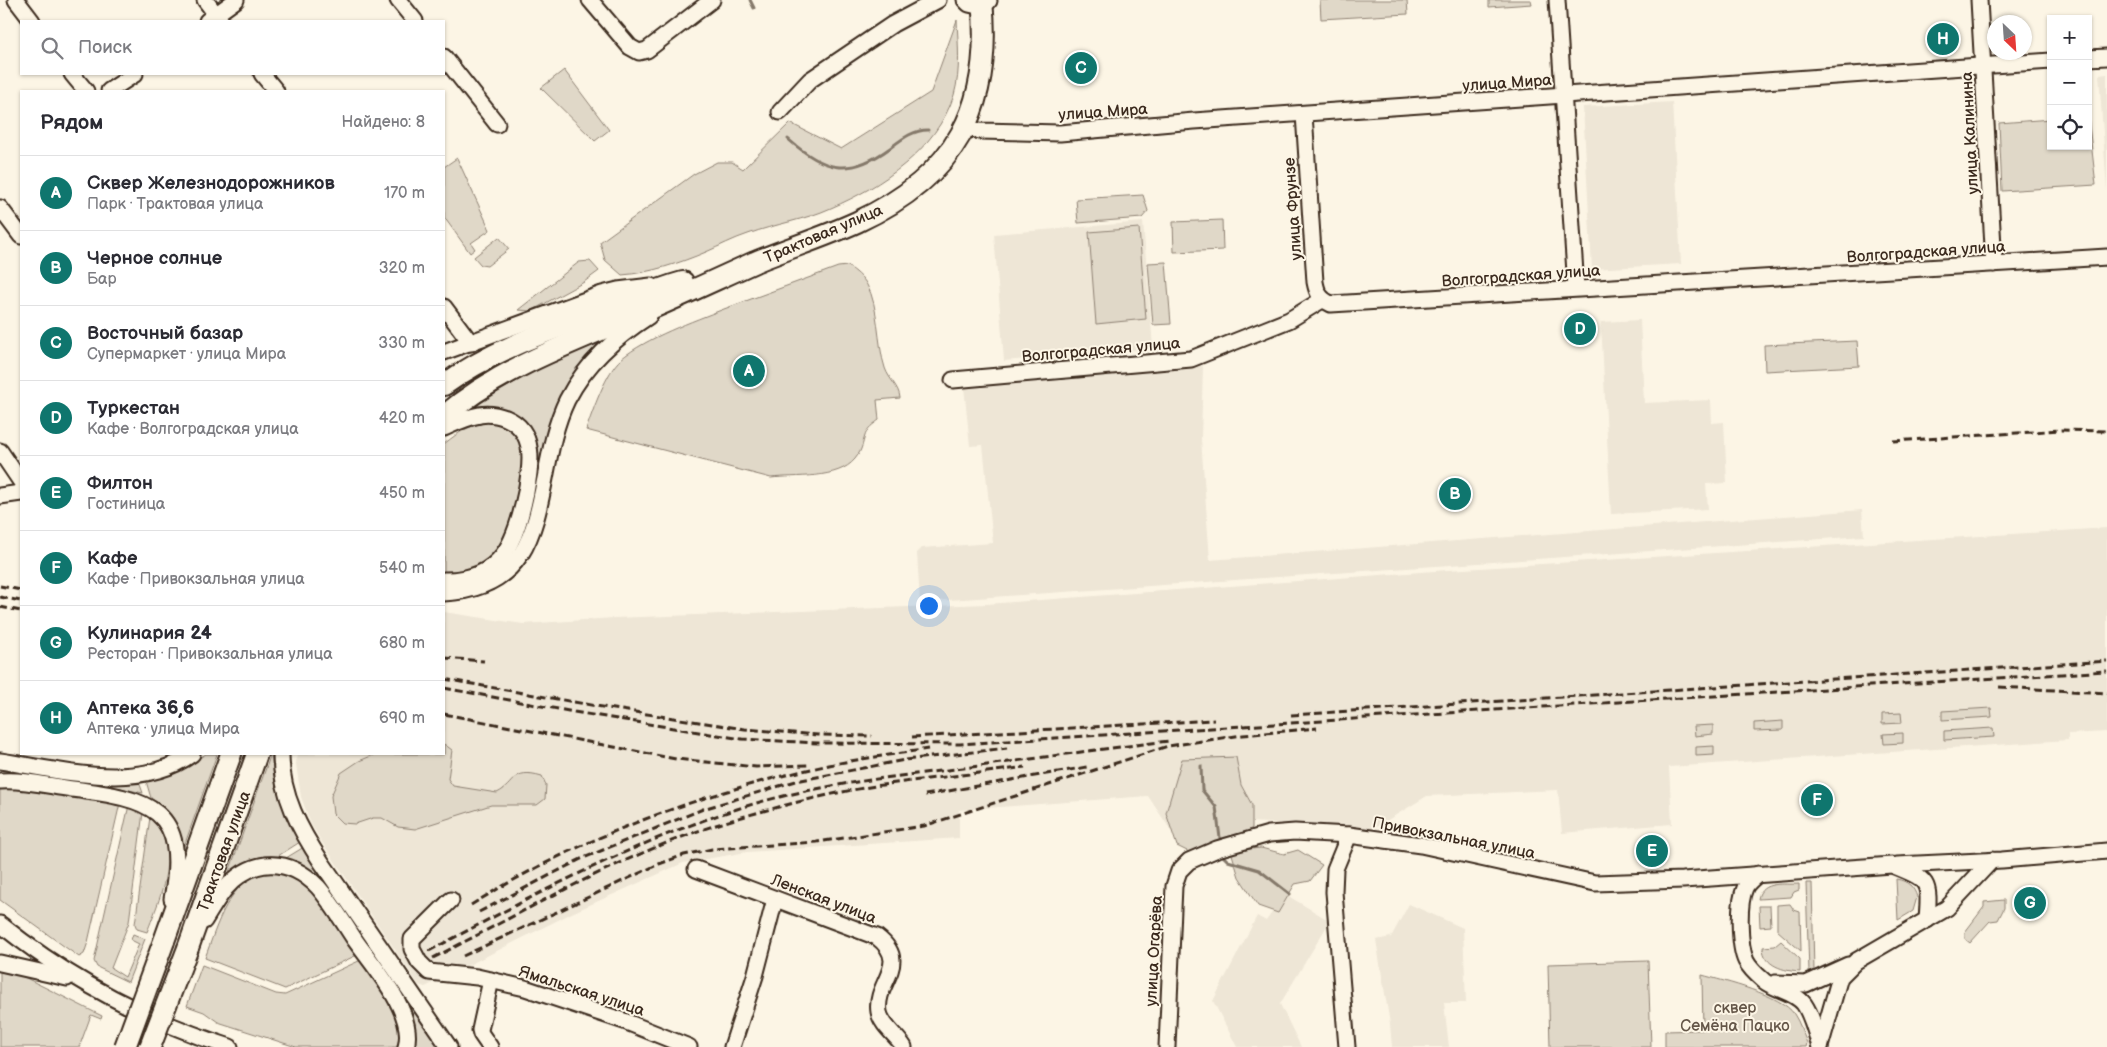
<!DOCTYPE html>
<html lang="ru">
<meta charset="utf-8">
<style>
:root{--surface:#fff;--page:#f7f7f7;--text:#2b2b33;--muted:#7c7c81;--line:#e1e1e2;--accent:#0f766e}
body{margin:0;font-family:"Balsamiq Sans",sans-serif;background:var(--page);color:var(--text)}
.controls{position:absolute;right:15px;top:15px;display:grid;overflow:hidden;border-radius:0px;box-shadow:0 1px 4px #0004}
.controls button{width:45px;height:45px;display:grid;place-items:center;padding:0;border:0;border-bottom:1px solid var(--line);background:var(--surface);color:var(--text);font:25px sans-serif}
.compass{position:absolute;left:1987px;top:15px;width:45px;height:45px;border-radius:50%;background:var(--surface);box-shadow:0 1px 4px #0004;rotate:155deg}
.you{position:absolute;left:928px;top:605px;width:18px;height:18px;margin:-12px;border:4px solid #fff;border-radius:50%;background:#1a73e8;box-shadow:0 0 0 8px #1a73e833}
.badge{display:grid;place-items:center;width:32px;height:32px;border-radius:50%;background:var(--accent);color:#fff;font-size:16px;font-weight:700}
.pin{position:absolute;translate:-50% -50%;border:2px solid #fff;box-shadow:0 1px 5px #0006}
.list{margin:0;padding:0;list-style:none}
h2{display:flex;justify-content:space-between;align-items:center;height:65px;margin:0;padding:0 20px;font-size:21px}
h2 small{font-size:16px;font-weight:400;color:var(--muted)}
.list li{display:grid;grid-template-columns:32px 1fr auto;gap:15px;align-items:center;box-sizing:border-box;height:75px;padding:0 20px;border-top:1px solid var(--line)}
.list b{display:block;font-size:19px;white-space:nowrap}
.list p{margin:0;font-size:16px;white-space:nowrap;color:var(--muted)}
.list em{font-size:16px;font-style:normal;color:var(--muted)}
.icon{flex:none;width:28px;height:28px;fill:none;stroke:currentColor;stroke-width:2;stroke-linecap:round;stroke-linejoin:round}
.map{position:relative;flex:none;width:2107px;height:1047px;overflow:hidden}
.search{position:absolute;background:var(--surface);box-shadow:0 1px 4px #0004;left:20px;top:20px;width:425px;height:55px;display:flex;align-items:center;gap:12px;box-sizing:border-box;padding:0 18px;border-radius:0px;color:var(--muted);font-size:19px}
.panel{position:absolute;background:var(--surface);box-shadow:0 1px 4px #0004;left:20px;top:90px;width:425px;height:665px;border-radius:0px}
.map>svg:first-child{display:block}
.built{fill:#eee6d6}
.green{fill:#e0d8c8;stroke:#8e8173}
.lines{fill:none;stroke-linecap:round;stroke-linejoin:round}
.stream{stroke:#85796b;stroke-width:3}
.minor-casing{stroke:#3b2a1e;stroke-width:19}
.major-casing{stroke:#3b2a1e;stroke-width:24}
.minor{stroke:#fcf5e5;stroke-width:15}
.major{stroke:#fcf5e5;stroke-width:20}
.rail{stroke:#3b2a1e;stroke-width:3;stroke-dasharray:8 4;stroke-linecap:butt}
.major-bridge-casing{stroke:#3b2a1e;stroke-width:24;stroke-linecap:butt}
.major-bridge{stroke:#fcf5e5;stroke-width:20}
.labels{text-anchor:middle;stroke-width:4;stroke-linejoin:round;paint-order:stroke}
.street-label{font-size:16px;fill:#3b2a1e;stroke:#fcf5e5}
.park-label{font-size:16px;fill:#645648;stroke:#fcf5e5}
</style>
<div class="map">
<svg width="2107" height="1047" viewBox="0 0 2107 1047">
<rect width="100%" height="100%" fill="#fcf5e5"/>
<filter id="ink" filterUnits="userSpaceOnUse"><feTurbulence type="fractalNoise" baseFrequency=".02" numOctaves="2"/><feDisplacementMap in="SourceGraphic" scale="10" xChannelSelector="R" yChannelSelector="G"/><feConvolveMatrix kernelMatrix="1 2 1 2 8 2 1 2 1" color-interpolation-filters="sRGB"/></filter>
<g filter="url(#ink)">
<!-- built -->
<g class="built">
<path d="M2107 74V191L2099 75Z"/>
<path d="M1672 102 1681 264 1592 269 1583 107Z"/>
<path d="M1143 222 1153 348 1004 361 994 234Z"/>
<path d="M1640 320 1644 403 1711 400 1712 423 1724 422 1727 483 1706 484 1708 509 1611 514 1601 322Z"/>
<path d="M1203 366 1201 439 1210 560 1862 510 1864 536 920 602 917 553 922 548 993 543 983 445 970 446 964 387Z"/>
<path d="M2107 528V732L2068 734V740L1669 767 1672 824 1562 833 1558 790 1427 796 1373 829 1250 822 1182 847 1148 796 959 810V838L747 852 683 863 574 912 425 987 419 985 323 844 311 824 301 797 296 764 297 754H444V612L523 624 614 618 987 604 1448 570Z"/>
<path d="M1285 894 1330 921 1280 1004 1301 1047H1237L1213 1001 1257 916 1266 921Z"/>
<path d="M1409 904 1463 928 1466 1003H1444L1449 1047H1392L1390 1024 1376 940 1391 937Z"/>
</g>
<!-- green -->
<g class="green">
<path d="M1320 0H1407L1408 14 1321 19Z"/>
<path d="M1489 0H1531L1532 4 1489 7Z"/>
<path d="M957 20C958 44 961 71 954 95 936 150 882 186 831 208 805 220 775 224 748 234 733 239 720 246 706 252 680 263 650 273 622 275L605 260 600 242 694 174 717 162H732L743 169 790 123 841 149 931 92Z"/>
<path d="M564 70 609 130 595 141 541 88Z"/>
<path d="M2088 116 2096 185 2002 191 1999 123 2051 119V146H2088Z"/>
<path d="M457 158 490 230 471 243 475 249 470 253 444 217V167Z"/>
<path d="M1143 195 1148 211 1142 218 1078 223 1076 199Z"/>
<path d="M1222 220 1223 250 1174 252 1173 222Z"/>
<path d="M1139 228 1146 319 1096 324 1089 232Z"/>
<path d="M499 237 509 249 487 266 481 265 474 257Z"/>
<path d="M590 261 599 271 584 282 531 311 518 310 579 262Z"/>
<path d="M1166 262 1171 324 1153 325 1148 263Z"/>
<path d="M848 266C855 271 863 277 867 285 879 306 877 344 885 368 889 380 899 386 900 398L877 400 879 420C875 423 869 427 867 431 862 441 864 448 855 459 838 480 795 475 771 478L586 430C593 410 606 372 621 359 646 338 693 321 724 309 762 295 800 281 838 267Z"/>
<path d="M601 341H603L589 357 541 461 539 460C536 419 513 404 474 406L541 367Z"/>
<path d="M1857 341 1859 366 1765 371 1764 345Z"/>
<path d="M492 422C504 424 514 429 520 441 530 464 515 525 501 545 496 553 488 559 481 564 470 572 457 572 444 572V444C459 432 472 423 492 422Z"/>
<path d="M1991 708 1992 717 1942 720V711Z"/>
<path d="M1901 713 1902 723 1882 724V714Z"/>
<path d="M1783 721V730L1754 731V723Z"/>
<path d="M1713 725V734L1695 736 1694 726Z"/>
<path d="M1993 728 1994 737 1944 740V731Z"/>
<path d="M1903 733V743L1884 744 1883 734Z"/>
<path d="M444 744 452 750 448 779 453 786 497 793C516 784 511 767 542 776L546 785 545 799 537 805H491L415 829 398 827 382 818H373L355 824 342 823 333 814 331 796 341 773 359 761 376 754H444Z"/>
<path d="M1714 746V755L1696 756V747Z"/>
<path d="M206 754H217L183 849 181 838 174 822 164 808 151 798 146 781 176 772Z"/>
<path d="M271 754 275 782 282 805 300 842 278 856H264L250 860 229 872Z"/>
<path d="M1236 757 1241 785 1252 805V828L1241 836 1191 853 1177 846 1166 813 1182 759Z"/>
<path d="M93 782 119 784 139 782 143 793Z"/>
<path d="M16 788 120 803 88 942 84 954 79 957 0 900V789Z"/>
<path d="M129 805 143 812 129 922 111 968 125 977 139 944 131 940 133 934 145 939 128 982 97 967 94 961Z"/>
<path d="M150 817C182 849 161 896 147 932L137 929 135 924Z"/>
<path d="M304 847 332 890 312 871 286 858Z"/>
<path d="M1261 848 1284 854 1298 850 1322 865 1310 881 1295 884 1278 913 1258 906 1239 877 1231 851Z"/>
<path d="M268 872C312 872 335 924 357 955L285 989 205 958C217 926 229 878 268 872Z"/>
<path d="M1896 879C1908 881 1914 887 1917 897L1913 911 1898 920Z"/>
<path d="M1806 883H1812L1814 972H1809Z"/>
<path d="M1799 884V890L1794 892 1791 897 1758 899C1761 880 1784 885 1799 884Z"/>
<path d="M2004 900V908L1998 920 1990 921 1970 943 1965 939V932L1984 907V902Z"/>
<path d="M1790 904 1794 910 1800 912 1801 951 1777 930V905Z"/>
<path d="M1759 906H1770L1771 926 1760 927Z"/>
<path d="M1781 941 1800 959V972C1785 971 1763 966 1763 947L1775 946Z"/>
<path d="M361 960C377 983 410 1016 398 1047H296L218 1022 204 1012 187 1006 202 965 276 994 285 995Z"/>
<path d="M1648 961 1651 1047H1550L1548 964Z"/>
<path d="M386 968 440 1047H413C420 1018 398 992 383 969Z"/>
<path d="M0 971H10L22 976 102 1016 101 1019 91 1015 80 1045 81 1047H0Z"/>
<path d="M1702 975C1724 981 1782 995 1794 1014 1800 1023 1803 1034 1807 1043L1806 1047H1665V1031L1703 1030Z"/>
</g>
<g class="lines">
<!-- stream -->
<g class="stream">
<path d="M750 0 754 8"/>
<path d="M788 139C824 171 849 178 890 148 902 139 913 130 928 130"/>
<path d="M1201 766 1202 790 1216 807 1220 838"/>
<path d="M1223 856 1228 861 1259 870 1290 894"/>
</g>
<defs>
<g id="minor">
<path d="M16 0 32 21"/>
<path d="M205 0 221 21"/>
<path d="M398 0 415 21"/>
<path d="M590 0 630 47 639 52 647 50 712 0"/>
<path d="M965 0 969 4 982 7 989 1"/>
<path d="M1557 0 1576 288"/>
<path d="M1979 0 1994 264"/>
<path d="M207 21 236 0"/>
<path d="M444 57 497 124"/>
<path d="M2088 58 2107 57"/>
<path d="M72 74 86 91"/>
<path d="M262 74 276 91"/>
<path d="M109 91 135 74"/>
<path d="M780 112 810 80 893 24 938 0"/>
<path d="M1304 114 1315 282C1317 293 1320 299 1331 304L2107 257"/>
<path d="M966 128 980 131 1060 133 1194 121 2051 61"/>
<path d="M0 208 21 236"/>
<path d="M444 307 471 343"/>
<path d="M444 352 602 294 618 290 651 286"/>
<path d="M953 380 1191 359 1289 320 1322 300"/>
<path d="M444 428C455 423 467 417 480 415 489 413 498 415 506 418 537 431 531 466 526 492 516 541 502 581 444 580"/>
<path d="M0 451 21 482"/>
<path d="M0 496 21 493"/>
<path d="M444 593C559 587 530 476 567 400 586 363 615 338 649 316"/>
<path d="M281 754C281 795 300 830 322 863L449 1047"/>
<path d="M0 761C61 770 138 793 192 754"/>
<path d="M0 781C24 779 49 786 72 789 150 799 189 808 172 899"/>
<path d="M1897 865 2002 860 2107 851"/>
<path d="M696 869 877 937C912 964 874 982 879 1012 881 1025 897 1036 904 1047"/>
<path d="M1758 874C1754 878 1747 883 1745 888 1738 903 1739 946 1746 961 1750 969 1757 975 1764 981 1775 990 1794 991 1804 1004 1812 1016 1816 1032 1820 1047"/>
<path d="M451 900 412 939V949L419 962 429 972 477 977 525 988 624 1021 689 1047"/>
<path d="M204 921C211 910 217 899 225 889 252 857 289 857 318 887 332 903 343 922 355 940 374 967 416 1013 406 1047"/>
<path d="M0 924C70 980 145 1020 230 1047"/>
<path d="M0 963 67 978"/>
<path d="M1775 983 1806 984 1848 965"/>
<path d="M490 1047 481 1034 480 1030 491 980"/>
<path d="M732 1047 755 976 775 899"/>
<path d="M1167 1047 1174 886 1179 871 1189 861 1217 849 1269 834 1295 832 1349 835 1421 845 1595 883 1683 880 1892 865C1929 880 1930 880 1927 920"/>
<path d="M1347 1047 1334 892 1335 869 1349 835"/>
<path d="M1820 1047 1840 977 1856 961 1947 908 1992 860"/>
</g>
<g id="major">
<path d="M444 385C493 349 554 329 610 308 634 299 658 289 683 282"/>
<path d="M444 416C502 367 572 343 641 313 679 297 717 279 755 262 789 248 824 237 857 222 956 176 993 108 982 0"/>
<path d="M164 941 231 754"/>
<path d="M188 948 257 754"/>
</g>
</defs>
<!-- minor casing -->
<use href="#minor" class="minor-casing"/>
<!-- major casing -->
<use href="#major" class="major-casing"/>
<!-- minor -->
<use href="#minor" class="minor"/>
<!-- major -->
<use href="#major" class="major"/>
<!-- rail -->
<g class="rail">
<path d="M1893 441 2062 430 2107 431"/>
<path d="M0 586 21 590"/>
<path d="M0 597 21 601"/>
<path d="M0 607 21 611"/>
<path d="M444 658 484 661"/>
<path d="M444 679 608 708 745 729 818 735 872 736"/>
<path d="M1999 687 2107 693"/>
<path d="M444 688 574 712 742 739 818 743 960 744 2107 671"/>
<path d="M444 714 676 759 756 767 808 765"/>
<path d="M1291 715 2107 661"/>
<path d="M912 737 1214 720"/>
<path d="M925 795 1087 767"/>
<path d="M471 905C582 836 706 791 834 764 865 758 897 754 928 749"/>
<path d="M479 912 581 859 703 809 796 781 905 760 1007 748"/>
<path d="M429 951C529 898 628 844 737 809 808 786 882 778 956 769 1027 760 1097 749 1169 741"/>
<path d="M463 956 659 864 684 855 712 849 817 842 924 826 1168 746 1243 735 1317 728"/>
<path d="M433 958C533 907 633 848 742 817 788 804 835 792 882 785 929 778 977 774 1025 767"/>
</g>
<defs>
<g id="major-bridge">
<path d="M125 1047 164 941"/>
<path d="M150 1047 188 948"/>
</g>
</defs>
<!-- major-bridge casing -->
<use href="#major-bridge" class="major-bridge-casing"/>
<!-- major-bridge -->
<use href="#major-bridge" class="major-bridge"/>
</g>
</g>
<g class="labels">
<!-- street labels -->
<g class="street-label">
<text transform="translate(1507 82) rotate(-4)" y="6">улица Мира</text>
<text transform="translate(1103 111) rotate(-4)" y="6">улица Мира</text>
<text transform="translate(1969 133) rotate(-93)" y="6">улица Калинина</text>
<text transform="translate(1292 209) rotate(-94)" y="6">улица Фрунзе</text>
<text transform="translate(823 233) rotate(-23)" y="6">Трактовая улица</text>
<text transform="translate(1926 251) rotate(-4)" y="6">Волгоградская улица</text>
<text transform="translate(1521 275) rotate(-4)" y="6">Волгоградская улица</text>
<text transform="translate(1101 349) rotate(-5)" y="6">Волгоградская улица</text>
<text transform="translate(1454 837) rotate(11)" y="6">Привокзальная улица</text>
<text transform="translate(223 851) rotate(-70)" y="6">Трактовая улица</text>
<text transform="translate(824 898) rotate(21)" y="6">Ленская улица</text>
<text transform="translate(1153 951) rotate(-87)" y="6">улица Огарёва</text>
<text transform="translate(582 990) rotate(18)" y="6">Ямальская улица</text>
</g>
<!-- park labels -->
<g class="park-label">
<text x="1735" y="1013">сквер<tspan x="1735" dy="18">Семёна Пацко</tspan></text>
</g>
</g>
</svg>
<div class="controls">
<button>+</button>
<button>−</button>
<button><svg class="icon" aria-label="locate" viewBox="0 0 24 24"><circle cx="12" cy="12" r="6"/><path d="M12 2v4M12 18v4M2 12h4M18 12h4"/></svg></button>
</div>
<svg class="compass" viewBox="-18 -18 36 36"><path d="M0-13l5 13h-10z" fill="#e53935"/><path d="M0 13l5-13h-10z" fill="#7c7c81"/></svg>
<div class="you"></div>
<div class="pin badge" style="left:749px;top:371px">A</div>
<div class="pin badge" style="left:1455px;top:494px">B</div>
<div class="pin badge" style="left:1081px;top:68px">C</div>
<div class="pin badge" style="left:1580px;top:329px">D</div>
<div class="pin badge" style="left:1652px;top:851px">E</div>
<div class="pin badge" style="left:1817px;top:800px">F</div>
<div class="pin badge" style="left:2030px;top:903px">G</div>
<div class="pin badge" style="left:1943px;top:39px">H</div>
<div class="search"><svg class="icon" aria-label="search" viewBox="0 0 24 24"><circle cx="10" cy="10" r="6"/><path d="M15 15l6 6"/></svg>Поиск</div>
<section class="panel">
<h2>Рядом<small>Найдено: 8</small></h2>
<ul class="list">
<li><span class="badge">A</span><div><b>Сквер Железнодорожников</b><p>Парк · Трактовая улица</p></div><em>170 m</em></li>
<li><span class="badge">B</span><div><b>Черное солнце</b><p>Бар</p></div><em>320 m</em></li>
<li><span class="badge">C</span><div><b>Восточный базар</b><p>Супермаркет · улица Мира</p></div><em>330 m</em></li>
<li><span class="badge">D</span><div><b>Туркестан</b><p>Кафе · Волгоградская улица</p></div><em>420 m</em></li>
<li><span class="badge">E</span><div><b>Филтон</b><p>Гостиница</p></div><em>450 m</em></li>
<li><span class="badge">F</span><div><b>Кафе</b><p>Кафе · Привокзальная улица</p></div><em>540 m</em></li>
<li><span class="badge">G</span><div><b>Кулинария 24</b><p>Ресторан · Привокзальная улица</p></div><em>680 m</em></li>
<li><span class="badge">H</span><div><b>Аптека 36,6</b><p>Аптека · улица Мира</p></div><em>690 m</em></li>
</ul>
</section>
</div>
